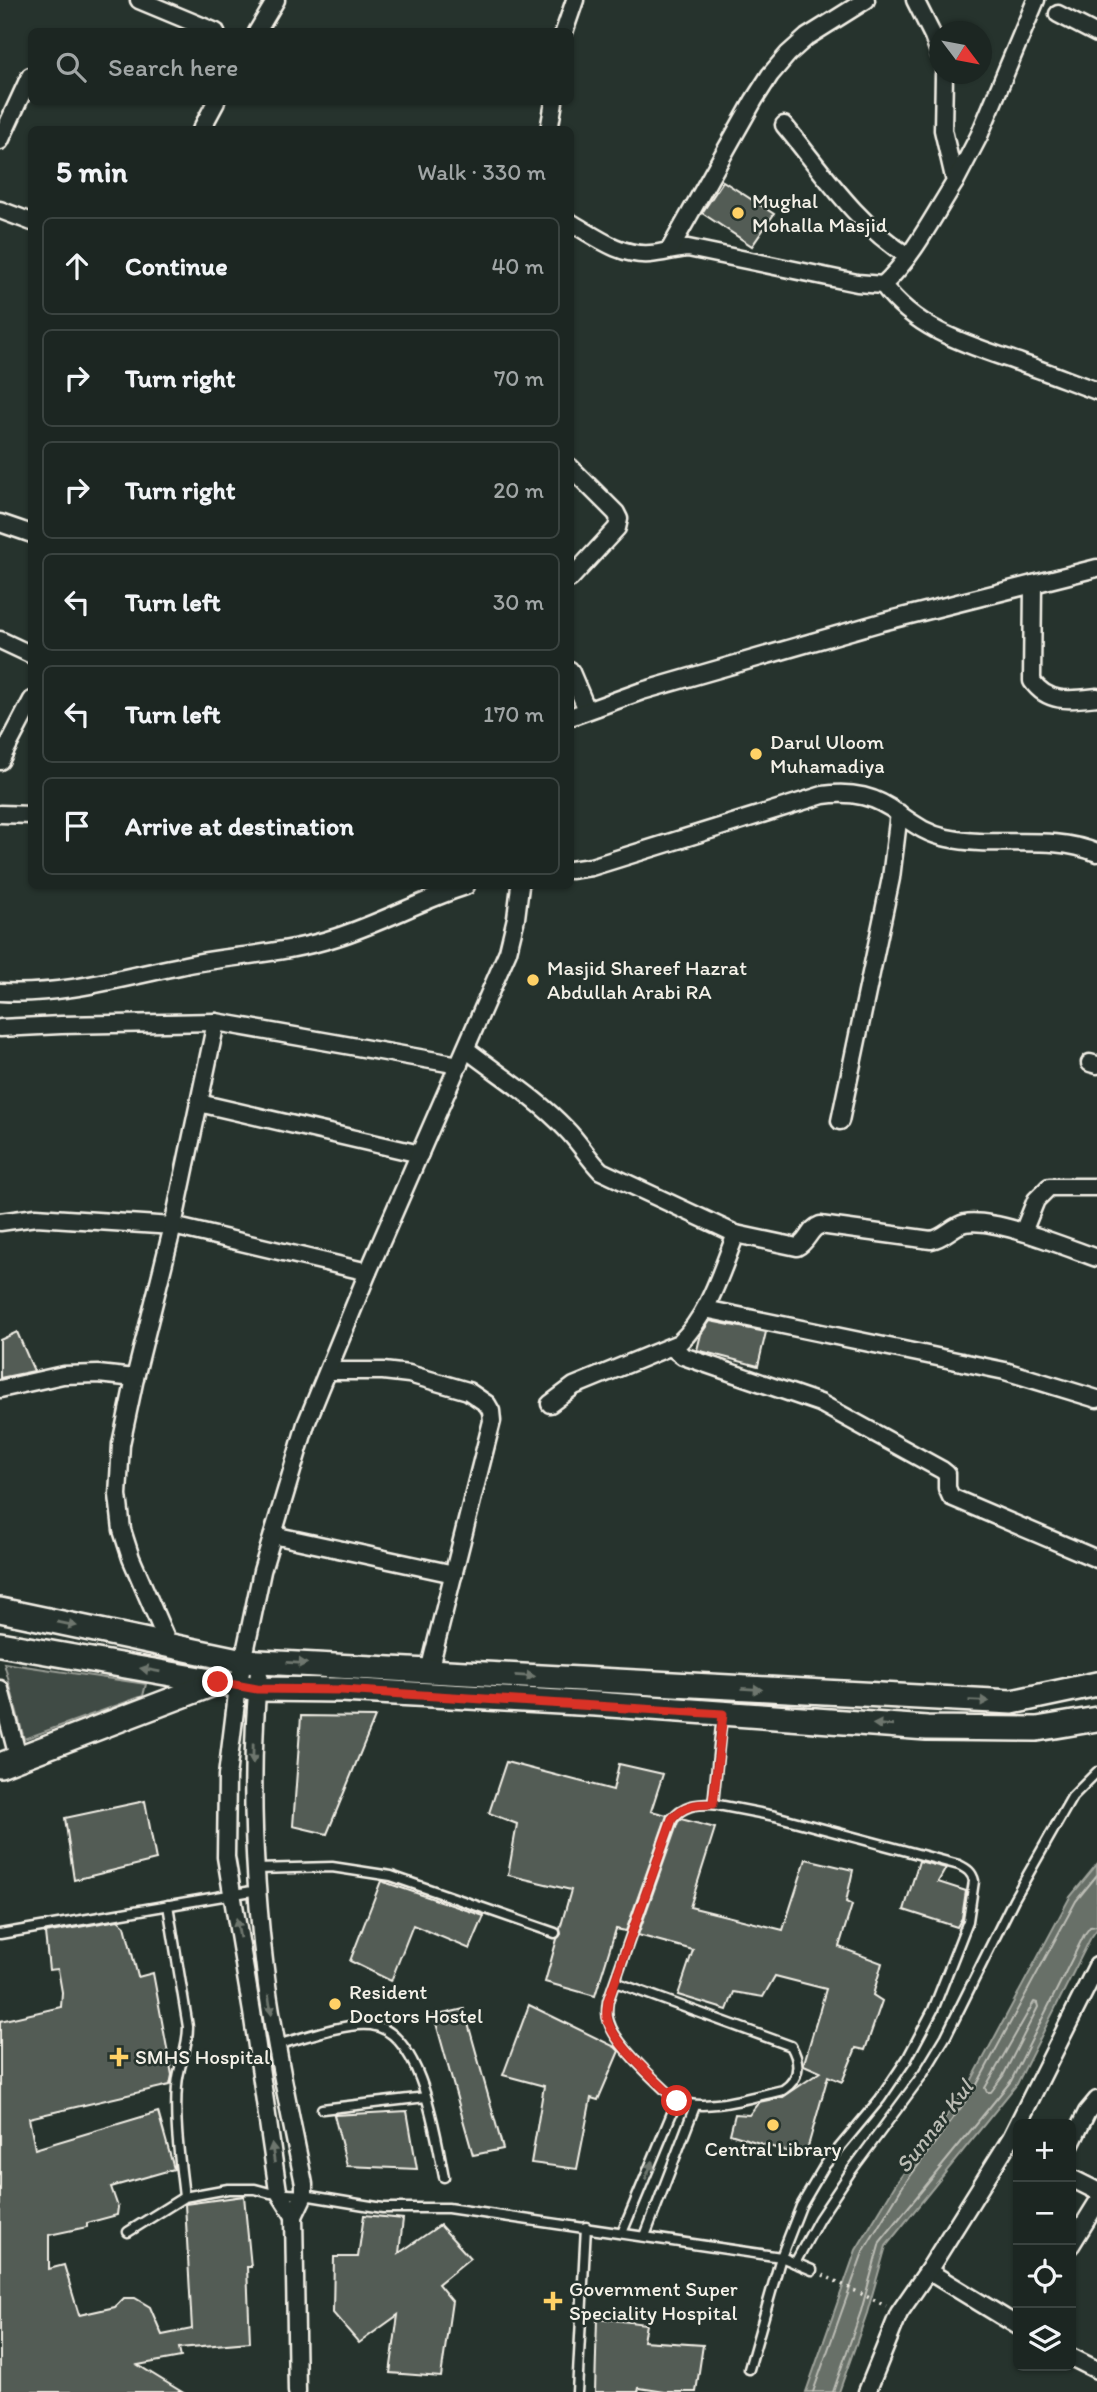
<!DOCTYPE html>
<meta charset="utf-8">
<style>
:root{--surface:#1c2622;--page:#252e2a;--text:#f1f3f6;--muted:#a0a5a5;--line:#3a4340}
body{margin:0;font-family:Itim,sans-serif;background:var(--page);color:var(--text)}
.controls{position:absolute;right:21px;bottom:21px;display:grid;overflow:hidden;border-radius:10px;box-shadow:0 2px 5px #0004}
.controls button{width:63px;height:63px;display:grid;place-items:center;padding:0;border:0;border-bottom:2px solid var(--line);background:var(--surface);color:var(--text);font:35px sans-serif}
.compass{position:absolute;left:929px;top:21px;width:63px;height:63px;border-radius:50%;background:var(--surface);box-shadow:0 2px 5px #0004;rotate:122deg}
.stop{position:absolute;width:21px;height:21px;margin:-16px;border:5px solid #d93025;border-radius:50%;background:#fff}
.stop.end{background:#d93025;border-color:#fff;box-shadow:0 2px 7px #0008}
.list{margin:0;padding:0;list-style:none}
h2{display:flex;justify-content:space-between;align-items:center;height:91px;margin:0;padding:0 28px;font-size:30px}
h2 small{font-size:23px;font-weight:400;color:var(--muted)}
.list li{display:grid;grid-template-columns:46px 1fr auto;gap:21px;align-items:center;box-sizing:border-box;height:98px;margin:0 14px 14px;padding:0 14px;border:2px solid var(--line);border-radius:10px}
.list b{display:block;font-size:26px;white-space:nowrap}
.list em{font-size:23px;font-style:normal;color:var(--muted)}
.icon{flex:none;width:38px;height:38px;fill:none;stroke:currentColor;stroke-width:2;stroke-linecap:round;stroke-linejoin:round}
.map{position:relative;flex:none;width:1097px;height:2392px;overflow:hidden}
.search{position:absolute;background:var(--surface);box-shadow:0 2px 5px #0004;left:28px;top:28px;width:546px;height:77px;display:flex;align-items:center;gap:18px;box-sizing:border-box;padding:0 24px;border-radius:10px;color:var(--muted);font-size:26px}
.panel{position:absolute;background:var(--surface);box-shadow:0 2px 5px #0004;left:28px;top:126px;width:546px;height:763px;border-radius:10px}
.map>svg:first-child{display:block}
.green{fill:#414b45;stroke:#9a9e96;stroke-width:2}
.water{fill:#676f68;stroke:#9fa39b;stroke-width:2}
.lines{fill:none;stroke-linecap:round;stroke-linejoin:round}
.shore{stroke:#bcbdb5;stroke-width:2}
.building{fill:#525c55;stroke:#f4f1e8;stroke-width:2}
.service-casing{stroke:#f4f1e8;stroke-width:13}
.minor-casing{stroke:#f4f1e8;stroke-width:21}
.secondary-casing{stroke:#f4f1e8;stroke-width:28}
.path{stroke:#f4f1e8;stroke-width:3.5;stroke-dasharray:2 5;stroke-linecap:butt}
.service{stroke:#26332d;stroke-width:8}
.minor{stroke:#26332d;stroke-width:16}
.secondary{stroke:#26332d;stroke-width:23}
.oneway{fill:#6e766e}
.route{stroke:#d93025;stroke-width:9}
.poi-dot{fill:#ffd166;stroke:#26332d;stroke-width:2.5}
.labels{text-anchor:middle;stroke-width:5;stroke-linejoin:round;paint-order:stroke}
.poi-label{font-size:21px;fill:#f4f1e8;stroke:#26332d;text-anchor:start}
.water-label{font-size:23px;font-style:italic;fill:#bcbdb5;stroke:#26332d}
</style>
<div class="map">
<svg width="1097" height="2392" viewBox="0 0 1097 2392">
<rect width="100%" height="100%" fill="#26332d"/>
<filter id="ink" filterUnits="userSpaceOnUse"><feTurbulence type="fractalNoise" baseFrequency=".0143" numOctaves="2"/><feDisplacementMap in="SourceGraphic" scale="14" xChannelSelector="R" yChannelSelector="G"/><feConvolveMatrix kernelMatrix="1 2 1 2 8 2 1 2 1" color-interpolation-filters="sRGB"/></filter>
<g filter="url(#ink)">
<!-- green -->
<path class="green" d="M4 1663 146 1684 143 1696 24 1739Z"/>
<!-- water -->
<path class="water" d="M1097 1864V1929L1090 1939 1017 2084 886 2246 867 2313 839 2392H806L856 2250 897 2182 968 2087 1070 1897Z"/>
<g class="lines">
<!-- shore -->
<g class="shore">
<path d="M1034 2002 1037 2003 1038 2007 1003 2076 991 2092H987L985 2088Z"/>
<path d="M813 2392 863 2252 903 2186 974 2090 1076 1901 1097 1875"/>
<path d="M833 2392 861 2311 880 2242 1011 2081 1084 1935 1090 1927 1097 1926"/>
</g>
</g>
<!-- building -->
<g class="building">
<path d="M723 181 774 214 752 246 702 213Z"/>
<path d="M710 1321 766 1332 758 1366 697 1350 701 1334Z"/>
<path d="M17 1332 34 1371 0 1378V1340Z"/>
<path d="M301 1716 375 1717 327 1834 293 1826Z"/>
<path d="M506 1762 613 1790 619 1764 663 1774 651 1811 667 1815 626 1931 616 1929 595 1996 545 1982 557 1939 561 1934 560 1929 571 1890 508 1875 517 1824 489 1813Z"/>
<path d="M145 1801 156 1860 74 1880 65 1818Z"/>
<path d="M681 1819 715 1828 690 1907 783 1930 806 1859 853 1870 846 1902 852 1905 839 1947 882 1963 873 1995 882 2001 865 2050 856 2048 842 2082 828 2076 805 2157 730 2134 735 2114 749 2115 759 2102 783 2097 820 2072 804 2065V2063L826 1989 775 1976 763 1997 734 1992 727 2010 678 1995 693 1950 638 1935 678 1822Z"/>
<path d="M919 1861 946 1868 938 1882 966 1891 962 1918 957 1927 904 1910Z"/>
<path d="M381 1881 484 1916 470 1949 413 1925 391 1981 350 1961Z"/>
<path d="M118 1920 125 1926 138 1977 153 1973 172 2075 170 2085 29 2118 35 2149 158 2112 174 2169 111 2187 118 2207 117 2215 87 2223V2227L49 2235V2269L64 2265 79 2315 115 2307 124 2298H135L150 2307 162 2335 192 2329 185 2204 244 2196 251 2267H247L250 2342 179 2348 181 2357 138 2365 182 2392H0V2021L61 2007 62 1992 58 1969 49 1970 45 1933Z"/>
<path d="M529 2005 615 2047 619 2051 598 2100 591 2098 577 2169 531 2163 544 2086 503 2075Z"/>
<path d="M464 2009 503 2149 473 2155 434 2016Z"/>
<path d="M407 2111 417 2169 347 2166 334 2115Z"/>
<path d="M364 2215 403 2219 399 2253 440 2225 470 2258 438 2284 452 2301 441 2377 390 2373 398 2315 359 2343 333 2313 334 2257H358Z"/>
<path d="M597 2318 646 2324 643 2341 703 2345 696 2392H665L639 2388 638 2392H595Z"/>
</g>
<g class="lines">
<defs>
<g id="service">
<path d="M713 1804 775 1816 959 1865C967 1869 972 1872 974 1881L968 1921 933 2010 907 2059 880 2099 825 2165 801 2206 781 2257 749 2369"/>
<path d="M256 1869 332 1867 391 1876 555 1933"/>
<path d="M168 1905 188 2027C188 2050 178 2065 177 2086 174 2123 180 2160 184 2197"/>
<path d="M0 1934 258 1890"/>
<path d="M615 1982 791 2046C801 2063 800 2079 783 2090 751 2097 707 2112 677 2101 658 2083 616 2046 609 2022 606 2015 607 2008 608 2001L672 1819C683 1805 696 1804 713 1804L722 1716"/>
<path d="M277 2045C302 2038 347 2022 371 2025 422 2031 436 2137 444 2177"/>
<path d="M322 2109 426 2097"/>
<path d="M128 2232 184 2197 228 2189H255L270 2193 304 2195 383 2208H448L781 2257 812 2270"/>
<path d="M622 2233 677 2101"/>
<path d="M645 2236 695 2106"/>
<path d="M795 2263 819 2219 851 2171 923 2074 946 2036 1014 1899 1072 1797 1097 1772"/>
<path d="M577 2392 586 2227"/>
</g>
<g id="minor">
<path d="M139 0 216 32"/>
<path d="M915 0 933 36 940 55"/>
<path d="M1058 14 1097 34"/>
<path d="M257 32 276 0"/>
<path d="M564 32 575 0"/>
<path d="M944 74 943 130 955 182C933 217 913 257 883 285 917 331 969 345 1021 363 1047 372 1072 382 1097 391"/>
<path d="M784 125C822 171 857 225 908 256"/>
<path d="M201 130 216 102"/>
<path d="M549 130 554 102"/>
<path d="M0 141 30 76"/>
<path d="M955 182 979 136 1036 0"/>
<path d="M0 210 32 222"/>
<path d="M570 222C596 237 620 256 650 254 663 253 675 249 688 248L857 283 883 285"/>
<path d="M670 249 754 100 770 75 788 54 807 37 866 0"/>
<path d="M570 467 616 513 619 519 617 528 570 579"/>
<path d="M0 523 32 534"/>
<path d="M1033 584 1032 681C1048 704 1071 700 1097 697"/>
<path d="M0 640 32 655"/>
<path d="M570 670 587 710"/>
<path d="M570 717 642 691 882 622 1097 568"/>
<path d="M0 761 32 700"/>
<path d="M0 814 32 815"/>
<path d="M570 870 591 867 823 795C852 791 876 796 899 814 915 825 927 834 947 838 996 849 1050 833 1097 853"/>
<path d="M0 992C66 996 131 975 195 963 242 955 292 952 337 937 381 923 422 900 466 886"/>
<path d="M0 1028 61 1025 216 1022 459 1065"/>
<path d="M466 1049C499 1075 537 1098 566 1129 579 1142 588 1158 601 1171L736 1234 797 1247C808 1242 809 1229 820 1225L931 1240C945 1238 952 1226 965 1223 993 1217 1068 1248 1097 1258"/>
<path d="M1090 1063 1097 1065"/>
<path d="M199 1103 420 1154"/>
<path d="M840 1121 891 878 899 813"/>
<path d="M0 1222 36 1217 173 1226 368 1272"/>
<path d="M1023 1232 1036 1200 1049 1187H1097"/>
<path d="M705 1309 1005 1371 1097 1399"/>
<path d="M671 1347 683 1356 820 1403 942 1470 947 1474V1488L951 1497 1097 1559"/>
<path d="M329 1371H383L409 1374 468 1391 487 1404 491 1411 492 1421 429 1671"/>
<path d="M0 1389 63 1375 98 1374 135 1378"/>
<path d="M550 1404 574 1386 679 1343C709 1315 721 1271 736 1234"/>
<path d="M273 1535 454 1574"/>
<path d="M169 1646 131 1558 122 1530 118 1495 121 1444 135 1378 173 1226 216 1022"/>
<path d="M260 1661C248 1769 253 1878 267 1985 276 2052 291 2118 304 2184V2195L294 2216 297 2392"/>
<path d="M0 1689 18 1757"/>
<path d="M1071 2144 1087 2112 1097 2100"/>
<path d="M1071 2178 1097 2191"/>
<path d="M294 2216 278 2191 252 2012 226 1857 227 1776 238 1686 262 1571 306 1424 368 1272 508 951 516 918 520 886"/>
<path d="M1071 2245 1097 2203"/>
<path d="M928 2271 1018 2326"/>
<path d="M1071 2357 1097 2370"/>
<path d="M867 2392 899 2313 928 2271 1011 2138 1097 1966"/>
</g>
<g id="secondary">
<path d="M0 1610 243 1661 1012 1702 1097 1684"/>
<path d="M0 1644 257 1689 341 1690 596 1704 927 1728 1037 1729 1097 1719"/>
<path d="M0 1765 216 1683"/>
</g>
</defs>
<!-- service casing -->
<use href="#service" class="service-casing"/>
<!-- minor casing -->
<use href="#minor" class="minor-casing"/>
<!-- secondary casing -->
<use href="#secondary" class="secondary-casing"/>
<!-- path -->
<path class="path" d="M823 2275 886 2306"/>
<!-- service -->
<use href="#service" class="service"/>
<!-- minor -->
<use href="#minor" class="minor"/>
<!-- secondary -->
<use href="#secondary" class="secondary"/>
</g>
<!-- one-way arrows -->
<defs><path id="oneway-solid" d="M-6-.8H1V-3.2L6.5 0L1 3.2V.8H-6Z" transform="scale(1.75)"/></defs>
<g class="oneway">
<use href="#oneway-solid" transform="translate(67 1624) rotate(12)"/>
<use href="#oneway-solid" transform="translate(297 1663) rotate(3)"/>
<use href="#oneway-solid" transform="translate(150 1670) rotate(-170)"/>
<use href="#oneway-solid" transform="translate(525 1676) rotate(3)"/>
<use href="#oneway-solid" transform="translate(752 1689) rotate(3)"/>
<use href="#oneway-solid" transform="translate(979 1701) rotate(2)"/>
<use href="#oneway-solid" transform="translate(883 1725) rotate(-176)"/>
<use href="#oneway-solid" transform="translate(253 1754) rotate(91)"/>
<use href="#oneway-solid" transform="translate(238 1928) rotate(-100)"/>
<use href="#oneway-solid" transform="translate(270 2005) rotate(81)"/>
<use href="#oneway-solid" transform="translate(273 2153) rotate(-98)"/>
<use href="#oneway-solid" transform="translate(649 2170) rotate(-68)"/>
</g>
</g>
<g class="lines" filter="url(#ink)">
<!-- route -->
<path class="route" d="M218 1682 257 1689 341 1690 723 1714 713 1804C696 1804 683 1805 672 1819L608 2001C608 2006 606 2012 607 2017 610 2041 659 2083 677 2101"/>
</g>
<!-- markers -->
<g class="poi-dot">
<circle cx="738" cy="213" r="7"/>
<circle cx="756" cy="754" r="7"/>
<circle cx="533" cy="980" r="7"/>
<circle cx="335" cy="2004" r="7"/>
<path d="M115.5 2046.5h7v7h7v7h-7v7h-7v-7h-7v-7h7z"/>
<circle cx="773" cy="2125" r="7"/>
<path d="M549.5 2290.5h7v7h7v7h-7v7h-7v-7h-7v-7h7z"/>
</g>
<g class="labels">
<!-- poi labels -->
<g class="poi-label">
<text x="752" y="208">Mughal<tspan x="752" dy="24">Mohalla Masjid</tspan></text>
<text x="770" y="749">Darul Uloom<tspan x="770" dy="24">Muhamadiya</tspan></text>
<text x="547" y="975">Masjid Shareef Hazrat<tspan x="547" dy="24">Abdullah Arabi RA</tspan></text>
<text x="349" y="1999">Resident<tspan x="349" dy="24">Doctors Hostel</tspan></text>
<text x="135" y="2064">SMHS Hospital</text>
<text x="773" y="2156" text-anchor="middle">Central Library</text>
<text x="569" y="2296">Government Super<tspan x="569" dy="24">Speciality Hospital</tspan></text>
</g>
<!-- water labels -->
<g class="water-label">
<text transform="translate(934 2126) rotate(-52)" y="8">Sunnar Kul</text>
</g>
</g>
</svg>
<div class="controls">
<button>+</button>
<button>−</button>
<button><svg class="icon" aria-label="locate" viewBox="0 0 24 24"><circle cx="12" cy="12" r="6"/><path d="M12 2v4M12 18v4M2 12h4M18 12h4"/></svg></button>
<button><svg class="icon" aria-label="layers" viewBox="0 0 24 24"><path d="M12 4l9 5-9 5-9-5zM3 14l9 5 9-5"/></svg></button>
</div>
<svg class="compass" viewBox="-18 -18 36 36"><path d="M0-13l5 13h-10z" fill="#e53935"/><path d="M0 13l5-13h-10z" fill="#a0a5a5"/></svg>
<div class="stop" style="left:677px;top:2101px"></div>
<div class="stop end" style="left:218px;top:1682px"></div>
<div class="search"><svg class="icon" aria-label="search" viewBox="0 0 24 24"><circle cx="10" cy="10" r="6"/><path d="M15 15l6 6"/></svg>Search here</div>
<section class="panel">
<h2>5 min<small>Walk · 330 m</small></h2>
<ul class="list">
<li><svg class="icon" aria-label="ahead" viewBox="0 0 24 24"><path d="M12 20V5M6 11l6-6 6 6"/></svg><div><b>Continue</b></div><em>40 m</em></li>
<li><svg class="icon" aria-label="right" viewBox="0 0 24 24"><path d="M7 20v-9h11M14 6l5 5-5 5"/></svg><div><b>Turn right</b></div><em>70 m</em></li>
<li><svg class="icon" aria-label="right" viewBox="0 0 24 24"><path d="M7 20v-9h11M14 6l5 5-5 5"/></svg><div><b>Turn right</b></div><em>20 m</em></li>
<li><svg class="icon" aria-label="left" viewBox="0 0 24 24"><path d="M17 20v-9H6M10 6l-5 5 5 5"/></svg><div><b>Turn left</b></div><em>30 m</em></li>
<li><svg class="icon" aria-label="left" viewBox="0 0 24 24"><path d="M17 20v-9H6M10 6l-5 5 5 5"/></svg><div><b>Turn left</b></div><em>170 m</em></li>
<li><svg class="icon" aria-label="arrive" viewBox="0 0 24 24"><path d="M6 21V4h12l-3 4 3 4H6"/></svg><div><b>Arrive at destination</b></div></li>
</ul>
</section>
</div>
